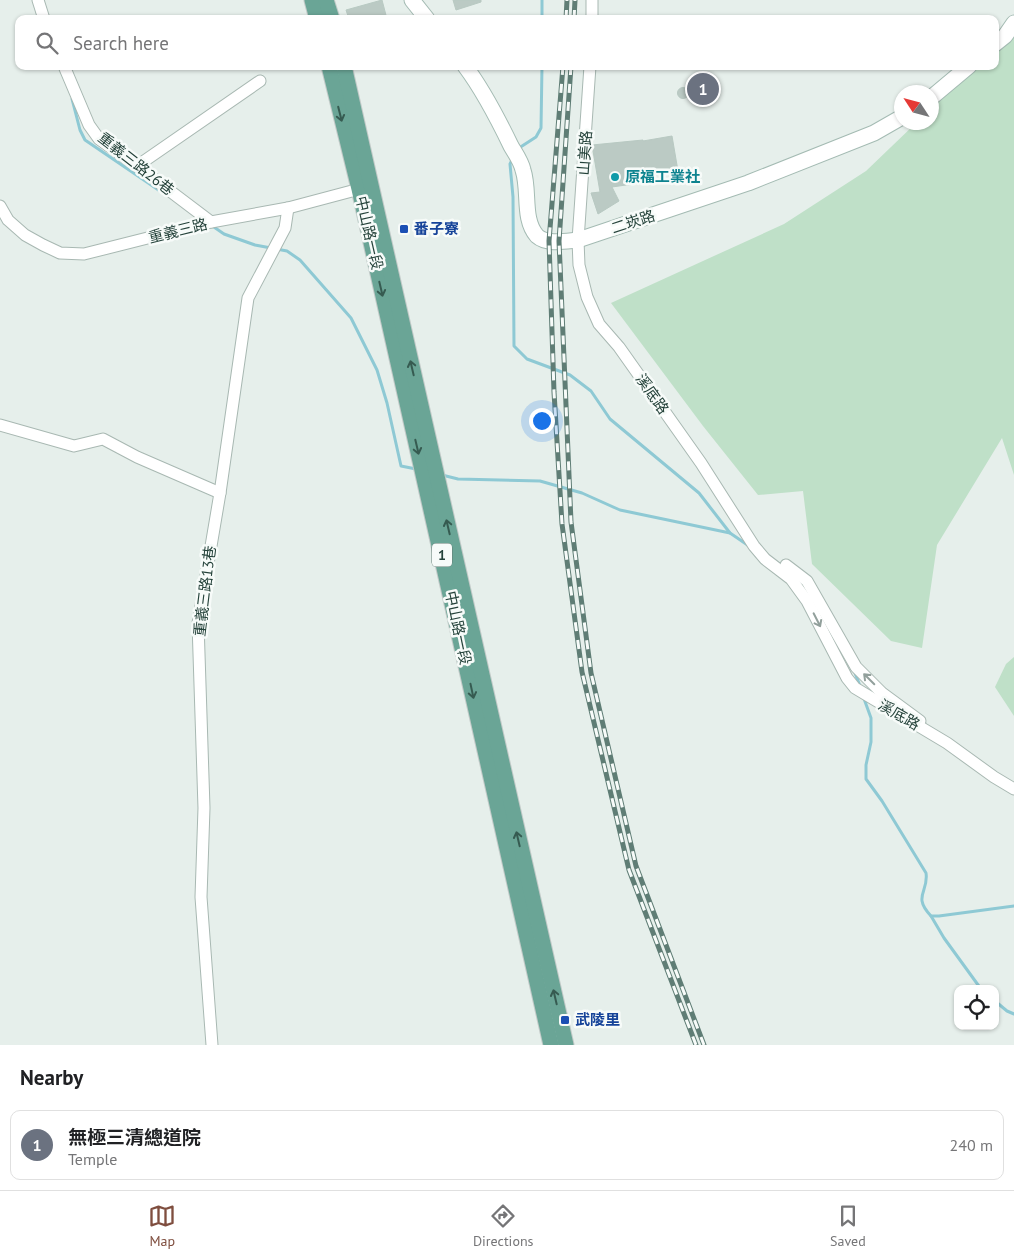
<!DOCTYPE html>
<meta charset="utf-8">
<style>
:root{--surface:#fff;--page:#f2f2f2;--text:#202124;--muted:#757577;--line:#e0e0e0;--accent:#7f4e3f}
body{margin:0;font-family:"PT Sans","Noto Sans TC",sans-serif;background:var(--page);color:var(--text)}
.controls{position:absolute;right:15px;bottom:15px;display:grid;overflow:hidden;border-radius:10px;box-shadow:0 1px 4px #0004}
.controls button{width:45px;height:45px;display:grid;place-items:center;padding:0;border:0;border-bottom:1px solid var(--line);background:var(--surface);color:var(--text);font:25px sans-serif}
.compass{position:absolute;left:894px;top:85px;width:45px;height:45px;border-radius:50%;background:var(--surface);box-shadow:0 1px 4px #0004;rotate:306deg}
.you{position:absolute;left:541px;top:420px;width:18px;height:18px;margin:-12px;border:4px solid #fff;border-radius:50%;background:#1a73e8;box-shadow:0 0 0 8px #1a73e833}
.badge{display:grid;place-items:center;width:32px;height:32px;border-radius:50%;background:var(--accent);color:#fff;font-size:16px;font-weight:700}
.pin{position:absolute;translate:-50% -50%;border:2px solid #fff;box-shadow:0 1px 5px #0006}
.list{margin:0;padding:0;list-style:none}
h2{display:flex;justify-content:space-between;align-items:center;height:65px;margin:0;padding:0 20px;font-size:21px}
h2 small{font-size:16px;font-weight:400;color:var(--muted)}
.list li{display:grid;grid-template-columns:32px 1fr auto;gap:15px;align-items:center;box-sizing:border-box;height:70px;margin:0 10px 10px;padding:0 10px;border:1px solid var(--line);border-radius:10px}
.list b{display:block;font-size:19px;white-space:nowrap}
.list p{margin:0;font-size:16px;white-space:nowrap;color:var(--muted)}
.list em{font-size:16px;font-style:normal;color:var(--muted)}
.icon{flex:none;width:28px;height:28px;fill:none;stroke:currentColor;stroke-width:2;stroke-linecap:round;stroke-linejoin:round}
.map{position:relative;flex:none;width:1014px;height:1045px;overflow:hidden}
.search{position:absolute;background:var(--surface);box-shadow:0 1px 4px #0004;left:15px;right:15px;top:15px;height:55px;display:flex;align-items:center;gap:12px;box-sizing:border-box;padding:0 18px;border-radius:10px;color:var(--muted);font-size:19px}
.sheet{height:145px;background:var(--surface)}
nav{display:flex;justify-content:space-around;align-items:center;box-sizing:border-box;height:70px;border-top:1px solid var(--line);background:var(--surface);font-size:14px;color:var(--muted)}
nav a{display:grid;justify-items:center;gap:2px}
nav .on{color:var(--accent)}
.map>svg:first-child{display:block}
.green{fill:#bfe0c8}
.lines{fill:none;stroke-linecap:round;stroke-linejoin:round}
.stream{stroke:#8ec9d4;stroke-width:3}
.building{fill:#bbcac4;stroke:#b8c9c2}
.street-casing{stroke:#a8b8b2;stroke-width:13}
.secondary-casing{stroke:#a4bbb3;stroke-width:17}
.primary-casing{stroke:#c2cac8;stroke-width:17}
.street{stroke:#fff;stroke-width:11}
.secondary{stroke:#fff;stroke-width:15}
.primary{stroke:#6aa596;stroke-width:15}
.rail-casing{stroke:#5f7d75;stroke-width:5}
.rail{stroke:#f7fbf9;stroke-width:3;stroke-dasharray:9;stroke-linecap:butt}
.oneway{stroke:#365b51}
.oneway2{stroke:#92a09c}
.culture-dot{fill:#0f9aa8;stroke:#f7fbf9;stroke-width:2}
.transit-dot{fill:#1a4fb4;stroke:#f7fbf9;stroke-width:2}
.labels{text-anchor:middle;stroke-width:5;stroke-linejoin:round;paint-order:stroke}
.shield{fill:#f7fbf9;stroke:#637a73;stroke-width:1}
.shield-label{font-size:14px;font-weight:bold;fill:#24423a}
.street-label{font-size:15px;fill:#24423a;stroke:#f7fbf9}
.culture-label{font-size:15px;font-weight:bold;fill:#0d838f;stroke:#f7fbf9;text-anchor:start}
.transit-label{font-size:15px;font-weight:bold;fill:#164399;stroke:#f7fbf9;text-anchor:start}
</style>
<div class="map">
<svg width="1014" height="1045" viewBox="0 0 1014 1045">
<rect width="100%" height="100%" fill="#e6efeb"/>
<!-- green -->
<g class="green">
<path d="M1014 28V475L1002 438 937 545 922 648 891 641 812 564 803 491 758 495 703 426 611 303 784 224 866 171 916 123 932 122V108L975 66H995V47Z"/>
<path d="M1014 657V716L995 687 1006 664Z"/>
</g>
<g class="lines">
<!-- stream -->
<g class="stream">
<path d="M542 0V19"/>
<path d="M72 99 80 130 85 140 160 191"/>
<path d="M519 148 536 137 541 128 542 66"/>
<path d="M513 158 510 164 513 197 514 346 527 359 570 375 591 391 610 419 699 493 730 533 749 546"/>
<path d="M211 225 224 234 255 245 287 251 300 260 351 318 377 370 387 403 401 466 416 469"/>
<path d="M442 475 458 479 540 481 582 493 620 510 730 533"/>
<path d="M855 673 860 686"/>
<path d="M863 696 871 718V742L866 765V779L882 801 926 873C929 892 912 896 931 916H939L1014 906"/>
<path d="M931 916 944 938 981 989"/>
<path d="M995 1001 1007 1011 1014 1014"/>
</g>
</g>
<!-- building -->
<g class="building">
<path d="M382 0 387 19H349L346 10Z"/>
<path d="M453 0H481V2L456 10Z"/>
<circle cx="683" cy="93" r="5.5"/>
<path d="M672 136 678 171 655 175 654 167 633 171V184L612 187 619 201 598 214 591 193 600 192 592 145 643 140V141Z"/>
</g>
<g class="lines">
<defs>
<g id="street">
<path d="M38 0 44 19"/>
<path d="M592 19V0"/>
<path d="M64 66 89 125 99 139 137 166 211 222"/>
<path d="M590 66 578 240 579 265 587 297 599 324 619 347 701 463 754 546 765 559 791 579 807 601 847 678 855 688 947 743 994 777 1014 789"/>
<path d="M137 166 260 81"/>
<path d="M0 206 8 220 25 235 43 245 60 253 84 254 211 222 288 208 367 187"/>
<path d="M0 425 74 446 103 439 137 457 220 493"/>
<path d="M786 565 807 581 856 667 882 693 920 721"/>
<path d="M212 1045 201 897 204 808 198 623 220 493 248 298 285 228 288 208"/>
</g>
<g id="secondary">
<path d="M412 0 427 19"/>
<path d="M995 44 1005 36 1014 23"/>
<path d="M465 66C483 90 498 119 511 146 515 153 521 161 523 170 530 191 522 219 537 236 547 245 566 241 578 240L748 183 874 133 902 117"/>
<path d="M932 97 969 66"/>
</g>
<g id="primary">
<path d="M312 0 317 19"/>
<path d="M326 0 332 19"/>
<path d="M329 66 359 189 551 1045"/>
<path d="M344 66 566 1045"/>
</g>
</defs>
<!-- street casing -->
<use href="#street" class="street-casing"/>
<!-- secondary casing -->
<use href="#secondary" class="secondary-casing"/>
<!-- primary casing -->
<use href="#primary" class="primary-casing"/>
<!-- street -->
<use href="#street" class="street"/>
<!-- secondary -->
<use href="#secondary" class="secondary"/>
<!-- primary -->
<use href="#primary" class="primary"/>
<defs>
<g id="rail">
<path d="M566 19 567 0"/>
<path d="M574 19 575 0"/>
<path d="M563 66 549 241 554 392 562 524 582 672 629 870 696 1045"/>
<path d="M571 66 559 241 571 522 591 673 636 866 704 1045"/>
</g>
</defs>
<!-- rail casing -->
<use href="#rail" class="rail-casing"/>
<!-- rail -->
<use href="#rail" class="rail"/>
</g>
<!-- one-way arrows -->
<defs><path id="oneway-shaft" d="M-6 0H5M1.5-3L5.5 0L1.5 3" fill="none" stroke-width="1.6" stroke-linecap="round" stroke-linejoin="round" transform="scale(1.25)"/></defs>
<g class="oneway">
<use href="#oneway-shaft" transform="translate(340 114) rotate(76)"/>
<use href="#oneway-shaft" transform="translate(381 289) rotate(77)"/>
<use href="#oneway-shaft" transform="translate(412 368) rotate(-103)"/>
<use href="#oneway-shaft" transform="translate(417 447) rotate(77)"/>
<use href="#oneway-shaft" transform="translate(448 527) rotate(-103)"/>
<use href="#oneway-shaft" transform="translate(472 691) rotate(78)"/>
<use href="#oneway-shaft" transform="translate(518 839) rotate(-103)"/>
<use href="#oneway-shaft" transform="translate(555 997) rotate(-103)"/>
</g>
<g class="oneway2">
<use href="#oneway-shaft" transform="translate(817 620) rotate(63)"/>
<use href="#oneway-shaft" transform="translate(869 679) rotate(-135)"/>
</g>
<!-- markers -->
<circle class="culture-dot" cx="615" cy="177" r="5"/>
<g class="transit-dot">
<rect x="399" y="224" width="10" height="10" rx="2.5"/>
<rect x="560" y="1015" width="10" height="10" rx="2.5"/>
</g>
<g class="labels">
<!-- shield labels -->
<rect class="shield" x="432" y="543.5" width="20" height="23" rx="4"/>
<g class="shield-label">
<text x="442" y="560">1</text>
</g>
<!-- street labels -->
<g class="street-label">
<text transform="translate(585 153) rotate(-86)" y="5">山美路</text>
<text transform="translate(136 164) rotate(38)" y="5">重義三路26巷</text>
<text transform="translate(633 222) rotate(-18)" y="5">二崁路</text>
<text transform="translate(178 231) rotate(-14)" y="5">重義三路</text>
<text transform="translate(369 233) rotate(77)" y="5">中山路一段</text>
<text transform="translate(652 394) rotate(55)" y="5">溪底路</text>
<text transform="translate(205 591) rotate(-83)" y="5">重義三路13巷</text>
<text transform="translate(458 628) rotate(78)" y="5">中山路一段</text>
<text transform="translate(899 715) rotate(30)" y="5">溪底路</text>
</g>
<!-- culture labels -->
<g class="culture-label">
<text x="625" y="182">原福工業社</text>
</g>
<!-- transit labels -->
<g class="transit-label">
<text x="414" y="234">番子寮</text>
<text x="575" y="1025">武陵里</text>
</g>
</g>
</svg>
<div class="controls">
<button><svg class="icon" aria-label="locate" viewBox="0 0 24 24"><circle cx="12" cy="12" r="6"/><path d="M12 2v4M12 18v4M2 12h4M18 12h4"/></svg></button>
</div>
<svg class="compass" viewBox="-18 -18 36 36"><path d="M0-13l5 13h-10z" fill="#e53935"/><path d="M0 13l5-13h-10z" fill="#757577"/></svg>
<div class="you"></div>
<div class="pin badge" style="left:703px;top:89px;background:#6b7280">1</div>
<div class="search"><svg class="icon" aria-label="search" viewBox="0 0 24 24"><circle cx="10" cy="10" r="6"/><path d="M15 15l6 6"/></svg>Search here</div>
</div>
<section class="sheet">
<h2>Nearby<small></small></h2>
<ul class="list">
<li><span class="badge" style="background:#6b7280">1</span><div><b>無極三清總道院</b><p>Temple</p></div><em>240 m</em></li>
</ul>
</section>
<nav>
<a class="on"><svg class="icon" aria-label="map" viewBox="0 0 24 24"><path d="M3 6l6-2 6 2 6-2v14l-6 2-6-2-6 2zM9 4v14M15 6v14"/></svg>Map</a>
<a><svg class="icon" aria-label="directions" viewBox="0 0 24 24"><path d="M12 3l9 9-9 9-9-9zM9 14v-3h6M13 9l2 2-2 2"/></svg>Directions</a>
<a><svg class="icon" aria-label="saved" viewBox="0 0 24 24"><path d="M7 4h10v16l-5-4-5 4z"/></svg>Saved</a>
</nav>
